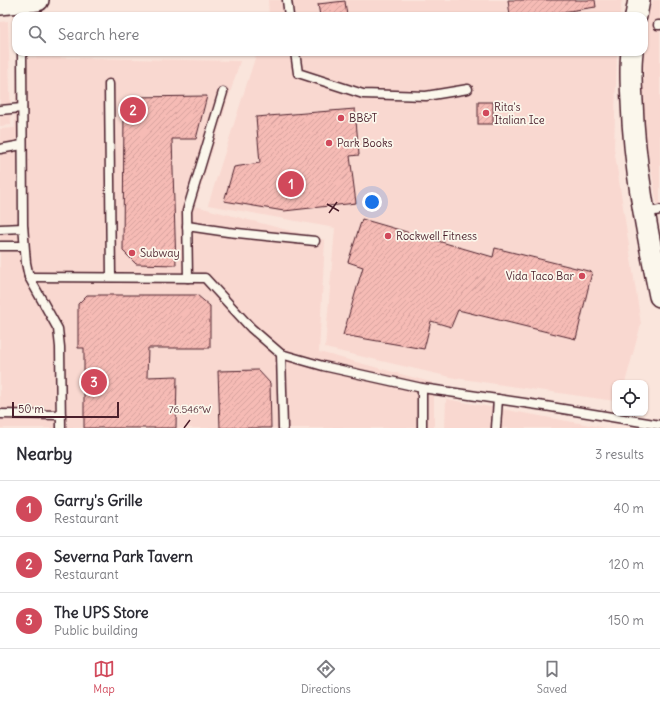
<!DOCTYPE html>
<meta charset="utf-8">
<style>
:root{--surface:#fff;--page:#f7f7f7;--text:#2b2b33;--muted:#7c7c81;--line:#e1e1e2;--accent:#d1495b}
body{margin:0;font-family:Delius,sans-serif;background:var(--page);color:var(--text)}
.controls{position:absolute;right:12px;bottom:12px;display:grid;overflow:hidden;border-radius:8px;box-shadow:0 1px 3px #0004}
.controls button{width:36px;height:36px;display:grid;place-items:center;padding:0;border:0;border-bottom:1px solid var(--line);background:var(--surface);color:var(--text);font:20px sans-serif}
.scale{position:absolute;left:12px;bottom:10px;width:107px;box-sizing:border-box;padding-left:4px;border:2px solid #4a1f2b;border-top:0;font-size:11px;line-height:14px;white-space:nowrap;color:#4a1f2b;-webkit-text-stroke:3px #fbf7ec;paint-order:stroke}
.you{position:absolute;left:372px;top:202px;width:14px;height:14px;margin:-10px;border:3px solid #fff;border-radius:50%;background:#1a73e8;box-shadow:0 0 0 6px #1a73e833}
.badge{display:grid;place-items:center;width:26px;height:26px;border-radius:50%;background:var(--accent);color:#fff;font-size:13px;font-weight:700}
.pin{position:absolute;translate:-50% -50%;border:2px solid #fff;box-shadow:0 1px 4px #0006}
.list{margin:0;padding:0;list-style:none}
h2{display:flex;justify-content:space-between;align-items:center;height:52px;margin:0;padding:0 16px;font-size:17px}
h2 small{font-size:13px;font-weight:400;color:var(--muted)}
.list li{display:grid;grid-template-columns:26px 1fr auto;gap:12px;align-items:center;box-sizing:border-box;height:56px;padding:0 16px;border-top:1px solid var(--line)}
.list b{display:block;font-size:15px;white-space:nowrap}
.list p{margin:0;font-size:13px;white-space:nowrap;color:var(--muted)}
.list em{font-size:13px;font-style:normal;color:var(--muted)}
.icon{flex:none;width:22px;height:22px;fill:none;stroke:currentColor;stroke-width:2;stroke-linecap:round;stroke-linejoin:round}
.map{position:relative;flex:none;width:660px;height:428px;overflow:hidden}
.search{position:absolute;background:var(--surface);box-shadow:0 1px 3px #0004;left:12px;right:12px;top:12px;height:44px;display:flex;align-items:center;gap:10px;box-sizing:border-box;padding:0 14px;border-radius:12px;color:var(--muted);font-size:15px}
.sheet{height:220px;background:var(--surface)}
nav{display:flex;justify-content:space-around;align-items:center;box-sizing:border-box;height:56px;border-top:1px solid var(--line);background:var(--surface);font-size:11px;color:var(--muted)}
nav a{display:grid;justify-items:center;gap:2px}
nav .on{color:var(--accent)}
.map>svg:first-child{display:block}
.built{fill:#f9d8d0}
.building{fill:url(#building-hatch);stroke:#4a1f2b}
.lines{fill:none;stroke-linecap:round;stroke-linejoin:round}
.service-casing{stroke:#4a1f2b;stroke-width:11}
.tertiary-casing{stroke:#4a1f2b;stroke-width:24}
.service{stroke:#fbf7ec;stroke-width:8}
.tertiary{stroke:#fbf7ec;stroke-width:21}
.ticks{fill:none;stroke:#4a1f2b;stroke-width:1.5}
.poi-dot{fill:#d1495b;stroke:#fbf7ec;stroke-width:1.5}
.labels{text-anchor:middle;stroke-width:3.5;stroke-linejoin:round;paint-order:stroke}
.poi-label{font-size:11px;fill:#4a1f2b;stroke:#fbf7ec;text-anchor:start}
.ticks-label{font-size:10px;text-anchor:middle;fill:#4a1f2b;stroke:#fbf7ec;stroke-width:3.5;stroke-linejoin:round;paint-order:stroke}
</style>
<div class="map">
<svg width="660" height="428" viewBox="0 0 660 428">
<defs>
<pattern id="building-hatch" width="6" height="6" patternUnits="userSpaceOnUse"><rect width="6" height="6" fill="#f6bbb5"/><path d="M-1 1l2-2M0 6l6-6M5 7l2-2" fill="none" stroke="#d4a09c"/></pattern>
</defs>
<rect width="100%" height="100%" fill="#fae5dc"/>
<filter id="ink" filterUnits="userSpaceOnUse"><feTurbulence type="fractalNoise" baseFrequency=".025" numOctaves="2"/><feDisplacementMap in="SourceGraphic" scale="8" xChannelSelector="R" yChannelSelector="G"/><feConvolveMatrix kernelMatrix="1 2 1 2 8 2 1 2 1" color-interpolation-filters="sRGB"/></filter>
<g filter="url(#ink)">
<!-- built -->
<g class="built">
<path d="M268 0H622L620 16H269Z"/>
<path d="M653 0H660V209H658L643 124 644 25Z"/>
<path d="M8 21 11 125 0 126V22Z"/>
<path d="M257 52H617L614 148 641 324 625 383H615V401L455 378 325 348 335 228 208 205Z"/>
<path d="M17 57 240 61 195 206 325 240 319 352 434 383V428H0V129L15 128Z"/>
<path d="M446 399 606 428H445Z"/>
</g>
<!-- building -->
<g class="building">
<path d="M508 0H595L596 7 535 16H510Z"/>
<path d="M345 1 347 16H320L318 4Z"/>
<path d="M207 96 196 139H172L176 265 136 264 123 251 124 108 133 97Z"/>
<rect x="478" y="102" width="15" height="22"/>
<path d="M355 109 359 155 350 156 356 203 284 211 224 201 234 167 260 163 256 117Z"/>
<path d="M362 219 493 257 495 248 592 272 576 339 458 310 451 327 431 321 424 349 343 335 363 267 348 262Z"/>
<path d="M87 295H197L210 306V348H148L147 377 177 376 176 428H84V348H78V304Z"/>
<path d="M258 370 270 383 271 428H220L218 371Z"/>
</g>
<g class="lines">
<defs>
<g id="service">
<path d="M287 0 289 16"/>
<path d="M658 25H660"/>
<path d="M22 52 23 225 26 263 29 277 58 329 60 347 61 428"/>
<path d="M295 52 298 73 363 94 426 96 468 89"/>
<path d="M109 84 111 277"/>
<path d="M0 110 22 108"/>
<path d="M0 149 22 145"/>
<path d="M645 213 660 210"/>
<path d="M187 226 228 232 315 241"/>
<path d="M0 229 23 228"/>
<path d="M0 246H24"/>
<path d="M29 277 205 278 251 328 281 354 283 428"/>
<path d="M188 278 187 211 223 92"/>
<path d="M281 354 323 366 422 388 545 406 660 425"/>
<path d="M0 414 61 415"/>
<path d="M422 428V388"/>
<path d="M496 428 498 399"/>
</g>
<g id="tertiary">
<path d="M0 4 38 0"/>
<path d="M636 16 639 0"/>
<path d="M632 52C630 68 631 84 632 101 634 167 647 231 660 296"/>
</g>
</defs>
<!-- service casing -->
<use href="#service" class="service-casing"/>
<!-- tertiary casing -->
<use href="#tertiary" class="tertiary-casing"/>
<!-- service -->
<use href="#service" class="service"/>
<!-- tertiary -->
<use href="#tertiary" class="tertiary"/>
</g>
</g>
<!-- ticks -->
<path class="ticks" d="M327 204 339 211M329 213 337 202M184 428 190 420"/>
<!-- markers -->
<g class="poi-dot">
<circle cx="486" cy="113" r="4"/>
<circle cx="341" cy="118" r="4"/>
<circle cx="329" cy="143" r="4"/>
<circle cx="388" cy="236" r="4"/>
<circle cx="132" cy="253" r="4"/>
<circle cx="582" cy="276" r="4"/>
</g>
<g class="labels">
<!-- poi labels -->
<g class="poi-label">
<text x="494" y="111">Rita's<tspan x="494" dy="13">Italian Ice</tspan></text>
<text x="349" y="122">BB&amp;T</text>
<text x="337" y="147">Park Books</text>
<text x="396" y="240">Rockwell Fitness</text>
<text x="140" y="257">Subway</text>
<text x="574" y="280" text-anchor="end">Vida Taco Bar</text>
</g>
</g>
<g class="ticks-label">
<text x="190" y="413">76.546°W</text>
</g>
</svg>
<div class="controls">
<button><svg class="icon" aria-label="locate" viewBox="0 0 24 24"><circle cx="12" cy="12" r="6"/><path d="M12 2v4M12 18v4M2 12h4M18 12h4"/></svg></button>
</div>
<div class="scale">50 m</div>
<div class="you"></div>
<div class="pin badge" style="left:291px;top:184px">1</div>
<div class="pin badge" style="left:133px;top:110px">2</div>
<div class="pin badge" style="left:94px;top:382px">3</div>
<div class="search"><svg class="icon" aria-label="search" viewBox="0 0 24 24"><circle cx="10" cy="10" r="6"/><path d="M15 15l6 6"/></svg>Search here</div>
</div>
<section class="sheet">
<h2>Nearby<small>3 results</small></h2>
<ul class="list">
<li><span class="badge">1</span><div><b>Garry's Grille</b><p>Restaurant</p></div><em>40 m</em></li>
<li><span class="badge">2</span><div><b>Severna Park Tavern</b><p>Restaurant</p></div><em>120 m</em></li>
<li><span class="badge">3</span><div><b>The UPS Store</b><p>Public building</p></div><em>150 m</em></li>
</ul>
</section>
<nav>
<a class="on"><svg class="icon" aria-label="map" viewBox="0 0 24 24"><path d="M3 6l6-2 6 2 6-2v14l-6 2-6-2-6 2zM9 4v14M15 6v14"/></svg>Map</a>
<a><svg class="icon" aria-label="directions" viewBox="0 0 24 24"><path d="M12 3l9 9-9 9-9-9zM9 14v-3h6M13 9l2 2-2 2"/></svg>Directions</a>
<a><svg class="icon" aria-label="saved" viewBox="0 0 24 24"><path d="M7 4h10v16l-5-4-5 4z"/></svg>Saved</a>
</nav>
